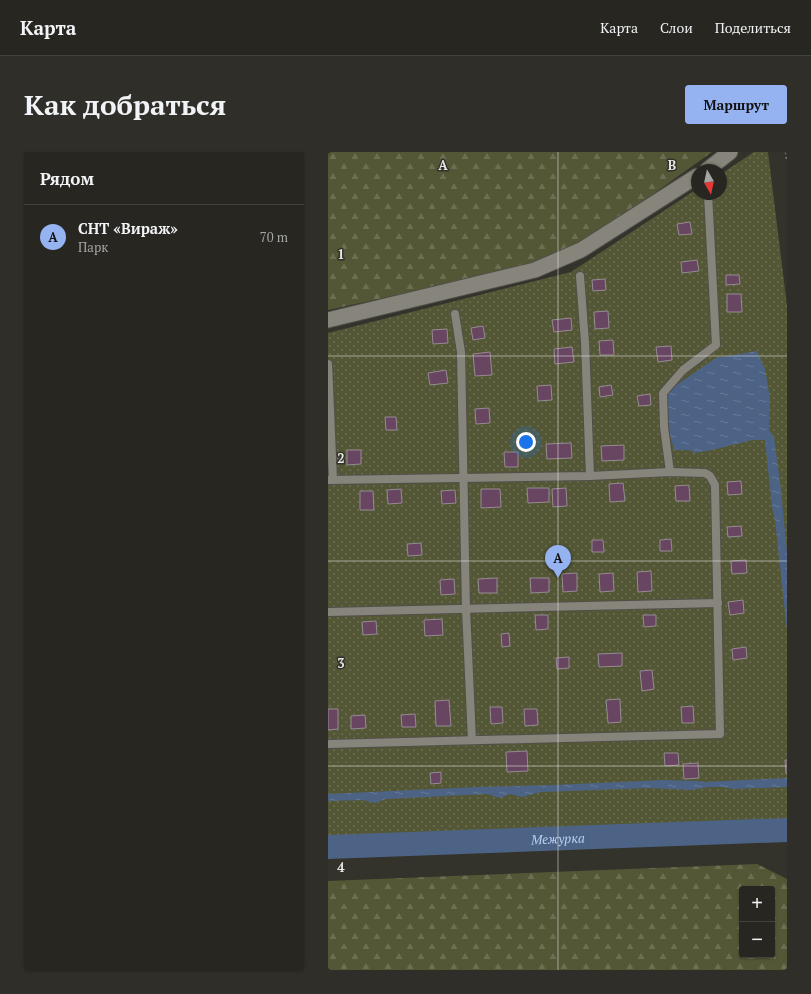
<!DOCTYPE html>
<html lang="ru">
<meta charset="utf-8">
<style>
:root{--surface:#272620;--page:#2f2e29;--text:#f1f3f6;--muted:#a4a5a5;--line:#43433e;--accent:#95b2f1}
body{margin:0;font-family:"PT Serif",serif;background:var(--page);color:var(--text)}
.controls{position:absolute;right:12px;bottom:12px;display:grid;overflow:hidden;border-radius:4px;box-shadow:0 1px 3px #0004}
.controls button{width:36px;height:36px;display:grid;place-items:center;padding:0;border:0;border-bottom:1px solid var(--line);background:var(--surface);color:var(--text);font:20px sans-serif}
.compass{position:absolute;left:363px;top:12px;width:36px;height:36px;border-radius:50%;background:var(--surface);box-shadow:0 1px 3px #0004;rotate:171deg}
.you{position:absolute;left:198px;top:290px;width:14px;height:14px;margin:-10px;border:3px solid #fff;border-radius:50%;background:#1a73e8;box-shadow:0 0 0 6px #1a73e833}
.badge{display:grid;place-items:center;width:26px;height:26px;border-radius:50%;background:var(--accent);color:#111;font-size:13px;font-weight:700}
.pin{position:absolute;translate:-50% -33px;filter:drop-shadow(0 1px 2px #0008)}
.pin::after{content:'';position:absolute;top:21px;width:14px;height:12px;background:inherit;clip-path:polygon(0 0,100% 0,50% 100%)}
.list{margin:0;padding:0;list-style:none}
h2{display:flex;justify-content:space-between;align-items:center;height:52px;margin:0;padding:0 16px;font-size:17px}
h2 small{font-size:13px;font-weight:400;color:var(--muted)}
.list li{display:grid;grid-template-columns:26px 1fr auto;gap:12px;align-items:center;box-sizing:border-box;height:64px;padding:0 16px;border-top:1px solid var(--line)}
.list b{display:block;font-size:15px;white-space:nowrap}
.list p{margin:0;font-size:13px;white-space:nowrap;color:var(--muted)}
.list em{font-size:13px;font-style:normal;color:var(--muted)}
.map{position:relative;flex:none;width:459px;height:818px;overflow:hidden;border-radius:4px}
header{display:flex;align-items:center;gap:24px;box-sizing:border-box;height:56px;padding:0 20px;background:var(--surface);border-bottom:1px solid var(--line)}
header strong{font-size:19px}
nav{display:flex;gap:22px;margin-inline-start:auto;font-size:14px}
.intro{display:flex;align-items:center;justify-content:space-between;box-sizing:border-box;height:96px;padding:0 24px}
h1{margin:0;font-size:28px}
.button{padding:10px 18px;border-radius:4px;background:var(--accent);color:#111;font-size:14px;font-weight:700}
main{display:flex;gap:24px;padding:0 24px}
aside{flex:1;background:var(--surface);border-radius:4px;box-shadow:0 1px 3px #0004}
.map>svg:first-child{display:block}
.forest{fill:url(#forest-firs);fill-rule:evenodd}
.garden{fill:url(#garden-dots)}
.water{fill:url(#water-ripples)}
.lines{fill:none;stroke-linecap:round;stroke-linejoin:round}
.river{stroke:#4c6386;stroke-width:24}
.building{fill:#684560;stroke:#958c92}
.service-casing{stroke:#514f49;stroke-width:10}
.minor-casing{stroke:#514f49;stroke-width:17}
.path{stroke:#797872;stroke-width:2.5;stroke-dasharray:2 3;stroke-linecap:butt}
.service{stroke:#87857b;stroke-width:8}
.minor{stroke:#87857b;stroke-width:15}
.grid{fill:none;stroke:#e8e7e2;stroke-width:1;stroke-opacity:0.55}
.labels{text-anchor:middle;stroke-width:3;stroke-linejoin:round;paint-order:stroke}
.water-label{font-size:13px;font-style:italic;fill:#b9d1f4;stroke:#34332b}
.grid-label{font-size:13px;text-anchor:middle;font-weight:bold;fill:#e8e7e2;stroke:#34332b;stroke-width:3;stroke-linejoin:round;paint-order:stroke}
</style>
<header>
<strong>Карта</strong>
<nav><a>Карта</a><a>Слои</a><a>Поделиться</a></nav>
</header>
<div class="intro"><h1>Как добраться</h1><a class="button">Маршрут</a></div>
<main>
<aside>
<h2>Рядом<small></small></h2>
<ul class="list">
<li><span class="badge">A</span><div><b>СНТ «Вираж»</b><p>Парк</p></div><em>70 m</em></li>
</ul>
</aside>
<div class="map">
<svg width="459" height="818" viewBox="0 0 459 818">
<defs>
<pattern id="forest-firs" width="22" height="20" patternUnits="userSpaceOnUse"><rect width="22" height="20" fill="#545736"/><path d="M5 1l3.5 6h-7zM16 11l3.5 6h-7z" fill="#6d6f53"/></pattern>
<pattern id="garden-dots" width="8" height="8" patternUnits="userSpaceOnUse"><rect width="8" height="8" fill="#545736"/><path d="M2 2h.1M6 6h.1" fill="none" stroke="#6d6f53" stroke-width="1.8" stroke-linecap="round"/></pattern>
<pattern id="water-ripples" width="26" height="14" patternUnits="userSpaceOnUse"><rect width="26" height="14" fill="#4c6386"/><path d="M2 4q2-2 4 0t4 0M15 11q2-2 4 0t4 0" fill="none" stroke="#667997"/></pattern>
</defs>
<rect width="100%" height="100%" fill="#34332b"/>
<!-- forest -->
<g class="forest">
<path d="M0 0H384L248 97 201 114 0 158Z"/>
<path d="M429 712 459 727V818H0V729ZM414 737H444V803H414Z"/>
</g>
<!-- garden -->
<path class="garden" d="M426 0H440L459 154V670L0 684V181L243 120 369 37V42H393V22Z"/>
<!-- water -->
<g class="water">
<path d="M429 199 437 217 442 246 441 278 446 285 453 338 459 401V478L447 368 444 355 437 288H424L384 298 366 301 362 298H346L340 275 339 242 344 236 388 206Z"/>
<path d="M459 626V635L405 637 396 635H381L362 638 322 636 213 640 194 645 182 642 172 646 159 642 58 647 46 651 35 648 0 649V642L151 635 226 633 335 628 370 629 377 630Z"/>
</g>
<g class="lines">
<!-- river -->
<path class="river" id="s1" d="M0 695 459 678"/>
</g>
<!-- building -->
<g class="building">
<path d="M362 70 364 82 351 83 349 72Z"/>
<path d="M369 108 371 119 354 121 353 110Z"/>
<path d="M398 123H411L412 132 398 133Z"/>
<path d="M277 127 278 138 265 139 264 128Z"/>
<path d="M399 142H413L414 160H399Z"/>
<path d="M280 159 281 176 267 177 266 160Z"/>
<path d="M243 166 244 178 226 180 224 168Z"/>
<path d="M155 174 157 186 145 188 143 176Z"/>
<path d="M119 177 120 191 105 192 104 178Z"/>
<path d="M285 188 286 203H272L271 189Z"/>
<path d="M343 194 344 208 330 210 328 195Z"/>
<path d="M244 195 246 210 227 212 226 197Z"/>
<path d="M162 200 164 223 147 224 145 202Z"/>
<path d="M118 218 120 231 102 233 100 221Z"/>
<path d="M223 233 224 248 210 249 209 234Z"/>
<path d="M283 233 285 243 272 245 271 235Z"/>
<path d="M322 242 323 253 311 254 309 244Z"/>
<path d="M161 256 162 271 148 272 147 257Z"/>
<path d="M57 265H68L69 278H58Z"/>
<path d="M243 291 244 306 219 307 218 292Z"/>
<path d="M296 293V308L274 309 273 294Z"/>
<path d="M19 298H33V312L19 313Z"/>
<path d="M176 300H190V315H177Z"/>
<path d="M413 329 414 342 400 343 399 330Z"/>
<path d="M295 331 297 349 282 350 281 332Z"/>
<path d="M361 333 362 349H348L347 334Z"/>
<path d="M199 336H221V350L200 351Z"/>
<path d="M238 336 239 354 225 355 224 337Z"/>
<path d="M73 337 74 351 60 352 59 338Z"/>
<path d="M153 337H172L173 355 153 356Z"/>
<path d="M127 338 128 351 114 352 113 339Z"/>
<path d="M32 339H45L46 358H32Z"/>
<path d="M413 374 414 384 400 385 399 375Z"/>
<path d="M343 387 344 399H332V388Z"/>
<path d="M264 388H275L276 400H264Z"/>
<path d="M93 391 94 403 80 404 79 392Z"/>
<path d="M418 408 419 421 404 422 403 409Z"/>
<path d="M323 419 324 439 310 440 309 420Z"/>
<path d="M249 421V439L235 440 234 422Z"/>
<path d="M285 421 286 439 272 440 271 422Z"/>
<path d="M169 426V441H151L150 427Z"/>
<path d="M202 426H221V440L203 441Z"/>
<path d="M126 427 127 442 113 443 112 428Z"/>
<path d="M415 448 416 461 402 463 400 450Z"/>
<path d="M207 463H220V477L208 478Z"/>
<path d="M315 463H328V474L316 475Z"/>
<path d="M114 467 115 483 97 484 96 468Z"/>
<path d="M48 469 49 482 35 483 34 470Z"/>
<path d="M181 481 182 494 174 495 173 482Z"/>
<path d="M418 495 419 506 405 508 404 497Z"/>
<path d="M294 501V514L271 515 270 502Z"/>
<path d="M241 505V516L229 517 228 506Z"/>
<path d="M324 518 326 537 314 539 312 519Z"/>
<path d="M292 547 293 570 280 571 278 548Z"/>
<path d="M121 548 123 574H108L107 549Z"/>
<path d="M365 554 366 571H354L353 555Z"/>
<path d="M162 555H174L175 571 163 572Z"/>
<path d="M0 557H10V577L0 578Z"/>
<path d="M196 557H209L210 573 197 574Z"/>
<path d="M87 562 88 575H74L73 563Z"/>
<path d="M37 563 38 576 23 577V564Z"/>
<path d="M199 599 200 619 179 620 178 600Z"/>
<path d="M336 601H350L351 613 337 614Z"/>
<path d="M457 608H459V622H458Z"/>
<path d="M370 611 371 626 356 627 355 612Z"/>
<path d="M113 620V631L103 632 102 621Z"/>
</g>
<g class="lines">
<defs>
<g id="service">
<path d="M252 124 257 190 262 324"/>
<path d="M127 162 133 200 138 457 144 588"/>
<path d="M0 212 5 328"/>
<path d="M342 320 336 275 335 241 355 218 388 193 380 42"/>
<path d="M0 328 262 324 342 320 377 321 382 324 387 333 392 582 0 592"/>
<path d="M0 460 390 451"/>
</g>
<g id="minor">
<path d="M379 18 402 0"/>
<path d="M0 168 207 118 253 98 369 24"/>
</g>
</defs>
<!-- service casing -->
<use href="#service" class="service-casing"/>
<!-- minor casing -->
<use href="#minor" class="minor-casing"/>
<!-- path -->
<path class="path" d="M458 0 459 8"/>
<!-- service -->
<use href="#service" class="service"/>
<!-- minor -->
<use href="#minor" class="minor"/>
</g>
<!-- grid -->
<path class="grid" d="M230 0V818M0 204H459M0 409H459M0 614H459"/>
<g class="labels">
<!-- water labels -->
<g class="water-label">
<text dy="5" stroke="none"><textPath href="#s1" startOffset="230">Межурка</textPath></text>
</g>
</g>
<g class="grid-label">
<text x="115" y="18">A</text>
<text x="344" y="18">B</text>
<text x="13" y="107">1</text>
<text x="13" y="311">2</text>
<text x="13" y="516">3</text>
<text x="13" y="720">4</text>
</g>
</svg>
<div class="controls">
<button>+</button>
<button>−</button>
</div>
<svg class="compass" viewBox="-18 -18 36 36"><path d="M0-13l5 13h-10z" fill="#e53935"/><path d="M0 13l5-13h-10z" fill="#a4a5a5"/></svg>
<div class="you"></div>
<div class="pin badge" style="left:230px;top:426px">A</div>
</div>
</main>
